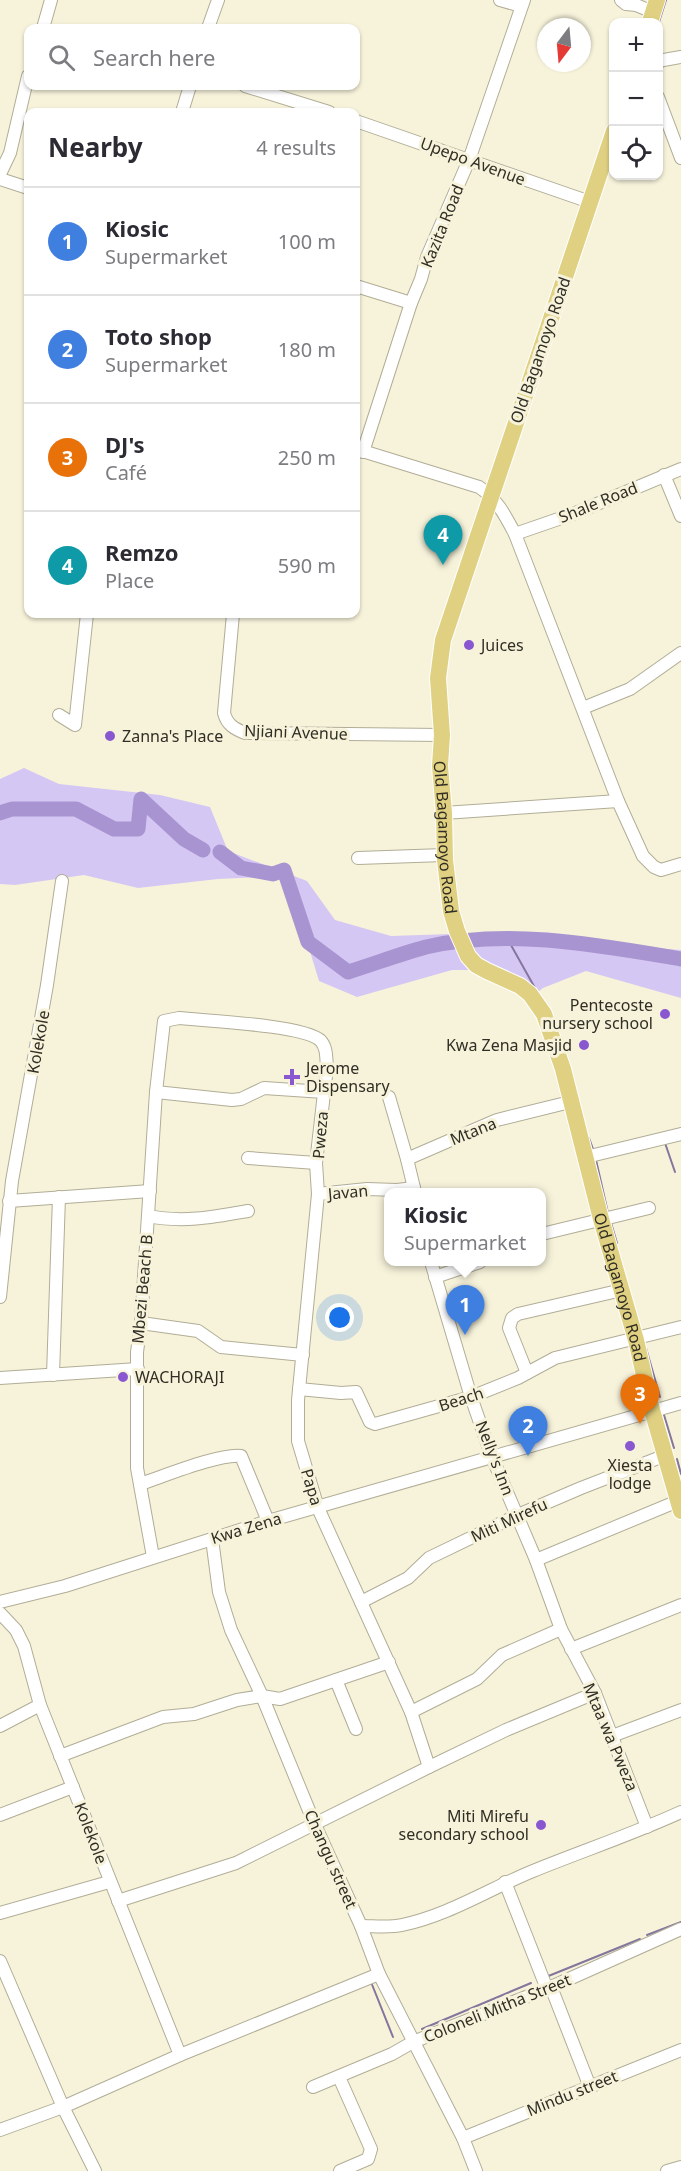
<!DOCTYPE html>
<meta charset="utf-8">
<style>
:root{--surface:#fff;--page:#f7f7f7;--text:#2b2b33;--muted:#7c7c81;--line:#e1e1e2;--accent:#ea580c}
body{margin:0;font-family:"Noto Sans",sans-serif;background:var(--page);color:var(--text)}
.controls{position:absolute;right:18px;top:18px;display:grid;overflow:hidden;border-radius:12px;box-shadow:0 2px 4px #0004}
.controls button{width:54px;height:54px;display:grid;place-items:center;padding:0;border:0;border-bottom:2px solid var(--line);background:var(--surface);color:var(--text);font:30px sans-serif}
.compass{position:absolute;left:537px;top:18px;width:54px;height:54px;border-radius:50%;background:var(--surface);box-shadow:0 2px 4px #0004;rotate:196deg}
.you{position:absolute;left:340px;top:1318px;width:21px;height:21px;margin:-15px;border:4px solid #fff;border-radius:50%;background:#1a73e8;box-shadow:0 0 0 9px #1a73e833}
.badge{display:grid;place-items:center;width:39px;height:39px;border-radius:50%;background:var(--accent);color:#fff;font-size:20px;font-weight:700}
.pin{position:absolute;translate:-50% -50px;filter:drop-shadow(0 2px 3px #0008)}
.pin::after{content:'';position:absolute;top:32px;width:21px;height:18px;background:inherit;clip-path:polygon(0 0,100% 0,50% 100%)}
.popup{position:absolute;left:384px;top:1188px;width:162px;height:78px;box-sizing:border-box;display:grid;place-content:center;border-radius:12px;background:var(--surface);filter:drop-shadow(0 2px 4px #0005);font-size:20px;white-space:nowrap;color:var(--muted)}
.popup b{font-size:22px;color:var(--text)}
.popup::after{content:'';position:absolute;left:50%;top:100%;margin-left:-12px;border:12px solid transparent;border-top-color:var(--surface)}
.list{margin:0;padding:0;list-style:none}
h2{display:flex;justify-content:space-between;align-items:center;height:78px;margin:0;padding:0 24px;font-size:26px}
h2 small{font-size:20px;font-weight:400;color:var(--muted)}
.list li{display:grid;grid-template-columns:39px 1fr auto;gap:18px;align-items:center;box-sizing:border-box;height:108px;padding:0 24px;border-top:2px solid var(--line)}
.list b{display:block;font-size:22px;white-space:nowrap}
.list p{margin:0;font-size:20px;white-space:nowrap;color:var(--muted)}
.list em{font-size:20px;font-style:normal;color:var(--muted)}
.icon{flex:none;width:33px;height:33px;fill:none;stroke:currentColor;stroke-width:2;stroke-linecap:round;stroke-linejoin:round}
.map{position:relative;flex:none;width:681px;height:2171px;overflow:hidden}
.search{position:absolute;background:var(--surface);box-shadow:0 2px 4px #0004;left:24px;top:24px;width:336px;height:66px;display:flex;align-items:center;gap:15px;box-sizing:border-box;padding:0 21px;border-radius:12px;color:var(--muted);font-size:22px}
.panel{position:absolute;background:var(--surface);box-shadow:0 2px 4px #0004;left:24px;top:108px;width:336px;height:510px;border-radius:12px}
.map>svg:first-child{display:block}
.green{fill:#d5c7f3}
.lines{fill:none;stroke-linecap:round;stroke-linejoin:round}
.stream{stroke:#84759d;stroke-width:2}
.river{stroke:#a894d1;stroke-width:15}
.minor-casing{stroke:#b1ad96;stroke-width:14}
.major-casing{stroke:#fff;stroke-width:18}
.minor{stroke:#fff;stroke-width:12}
.major{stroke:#e0d182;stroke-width:16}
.poi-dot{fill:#8958d1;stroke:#f7f3db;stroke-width:2}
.labels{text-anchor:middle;stroke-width:6;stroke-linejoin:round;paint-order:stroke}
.street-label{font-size:16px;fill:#302e25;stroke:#f7f3db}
.poi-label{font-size:16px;fill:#302e25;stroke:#f7f3db;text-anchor:start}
</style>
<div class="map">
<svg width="681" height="2171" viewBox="0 0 681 2171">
<rect width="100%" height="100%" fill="#f7f3db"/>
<!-- green -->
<path class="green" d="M24 768 59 784 160 795 210 807 228 851 307 881 335 920 391 936 481 933 567 938H593L642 947 681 950V998L586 971 543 988 533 996 488 970H452L357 997 319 981 288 879 281 873 260 877 218 879 138 888 84 875 15 885 0 884V779Z"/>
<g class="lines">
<!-- stream -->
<g class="stream">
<path d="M658 25 666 0"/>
<path d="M658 68 664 66"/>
<path d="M507 938 535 988"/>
<path d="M589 1138 593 1149"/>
<path d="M665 1143 675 1172"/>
<path d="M596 1160 608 1213"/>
<path d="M611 1223 617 1243"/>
<path d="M646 1348 660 1397"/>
<path d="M664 1415 674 1448"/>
<path d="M677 1459 681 1474"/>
<path d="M647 1935 681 1922"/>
<path d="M546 1977 640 1939"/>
<path d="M371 1982 393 2037"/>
<path d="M422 2029 531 1983"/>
</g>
<!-- river -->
<g class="river">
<path d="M0 813 12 809H76L114 829H138L141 799 184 839 203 850"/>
<path d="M220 852 241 868 273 874 284 870 308 942 348 972C374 964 400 954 426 947 509 928 598 945 681 959"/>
</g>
<defs>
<g id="minor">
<path d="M500 0 521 6"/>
<path d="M621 0 626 4 636 5 653 12"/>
<path d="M43 28 51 0"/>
<path d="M208 28 218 0"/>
<path d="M658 61 681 57"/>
<path d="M245 86 329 112"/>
<path d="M658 97 681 158"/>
<path d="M182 112 190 86"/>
<path d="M356 121 590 202"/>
<path d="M0 174 10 153 28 76"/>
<path d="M0 179 28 188"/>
<path d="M356 286 411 303"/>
<path d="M356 449 479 487C497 499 505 515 515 534L618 801 643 856 654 867 661 870 681 864"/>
<path d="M363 452 411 303 421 279 427 257 469 160 524 0"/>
<path d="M664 475 681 516"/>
<path d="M515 534 573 514 681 469"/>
<path d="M233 614 224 713C227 725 235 729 245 733L442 735"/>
<path d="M583 708 630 689 681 653"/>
<path d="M59 715 75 725 87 614"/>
<path d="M444 813 618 801"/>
<path d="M358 858 444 855"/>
<path d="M156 1092 232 1100 241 1099 264 1088 324 1092"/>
<path d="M389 1097 407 1159"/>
<path d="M586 1157 681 1134"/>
<path d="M248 1158 316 1163"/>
<path d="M415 1192 407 1159 497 1120 570 1102"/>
<path d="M318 1194 367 1189 397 1190 414 1188"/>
<path d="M9 1201 150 1191"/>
<path d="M148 1216C183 1223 214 1217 248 1211"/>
<path d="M542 1234 649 1208"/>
<path d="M431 1262 471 1397 492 1457 536 1560 561 1629 595 1693 647 1827"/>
<path d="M435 1277 480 1262"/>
<path d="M0 1297 12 1181 47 985 62 881"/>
<path d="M141 1323 198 1331 221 1347 303 1355"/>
<path d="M527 1373 509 1328 512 1318 518 1314 622 1290"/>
<path d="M53 1375 59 1197"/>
<path d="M0 1378 138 1369"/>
<path d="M299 1389 341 1393 356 1392 370 1422 375 1424 471 1397 518 1378 555 1358 681 1327"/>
<path d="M140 1484C162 1477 220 1453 241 1456L268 1521"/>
<path d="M212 1539 219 1592 231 1630 262 1696 315 1825 361 1926 379 1974 463 2138 476 2171"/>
<path d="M153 1557 137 1468V1352L141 1323 156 1092 164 1021 179 1018C207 1021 302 1025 320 1040 327 1047 326 1057 327 1067L316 1163 318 1194 298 1400V1441L318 1508 411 1712 429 1767"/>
<path d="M536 1560 678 1501"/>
<path d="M0 1602 65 1586 268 1521 681 1403"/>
<path d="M361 1602 408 1578 429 1558 518 1515 581 1488 666 1455"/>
<path d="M0 1613 16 1630 24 1646 40 1705 180 2055"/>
<path d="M571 1649 681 1605"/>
<path d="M336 1680 356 1729"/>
<path d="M411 1712 477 1679 502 1655 561 1629"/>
<path d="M0 1726 40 1705"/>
<path d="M612 1736 681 1710"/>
<path d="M60 1756 163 1717 194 1714 237 1700 262 1696 280 1699 389 1662"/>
<path d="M0 1815 73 1787"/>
<path d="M505 1882 547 1989"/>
<path d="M118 1901 236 1863 429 1767 506 1730 595 1693"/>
<path d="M0 1913 109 1882"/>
<path d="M361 1926C374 1926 389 1928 402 1925 449 1915 489 1889 533 1871 582 1851 633 1834 681 1812"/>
<path d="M0 1961 63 2107 95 2171"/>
<path d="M551 1987 590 2087"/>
<path d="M339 2077 371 2149 368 2159 340 2171"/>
<path d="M313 2087 392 2054 413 2042 551 1987 681 1929"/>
<path d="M0 2130 63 2107 180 2055 379 1974"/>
<path d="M463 2138 681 2050"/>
<path d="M667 2171 681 2167"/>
</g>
<g id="major">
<path d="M650 22 657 0"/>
<path id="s1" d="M614 131 443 640 438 678 442 735 440 766 444 813 445 860 451 911 457 931 468 956 476 965 487 971 520 986 530 994 544 1014 563 1069 601 1219 636 1340 652 1410 681 1511"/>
</g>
</defs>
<!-- minor casing -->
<use href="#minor" class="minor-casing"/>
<!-- major casing -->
<use href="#major" class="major-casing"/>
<!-- minor -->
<use href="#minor" class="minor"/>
<!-- major -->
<use href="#major" class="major"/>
</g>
<!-- markers -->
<g class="poi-dot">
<circle cx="469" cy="645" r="6"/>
<circle cx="110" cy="736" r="6"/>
<circle cx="665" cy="1014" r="6"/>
<circle cx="584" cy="1045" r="6"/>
<path d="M289 1068h6v6h6v6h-6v6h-6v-6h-6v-6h6z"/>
<circle cx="123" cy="1377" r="6"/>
<circle cx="630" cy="1446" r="6"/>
<circle cx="541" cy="1825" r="6"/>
</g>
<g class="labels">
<!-- street labels -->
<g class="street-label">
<text transform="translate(473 161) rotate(20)" y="6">Upepo Avenue</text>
<text transform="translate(442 226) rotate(-68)" y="6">Kazita Road</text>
<text transform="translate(540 350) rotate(-71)" y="6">Old Bagamoyo Road</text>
<text transform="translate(598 502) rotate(-22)" y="6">Shale Road</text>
<text transform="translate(296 732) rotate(2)" y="6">Njiani Avenue</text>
<text dy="6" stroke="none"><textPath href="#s1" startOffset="735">Old Bagamoyo Road</textPath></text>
<text transform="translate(38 1042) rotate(-80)" y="6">Kolekole</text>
<text transform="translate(473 1131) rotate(-22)" y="6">Mtana</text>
<text transform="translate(320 1135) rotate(-85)" y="6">Pweza</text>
<text transform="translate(348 1192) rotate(-5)" y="6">Javan</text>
<text dy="6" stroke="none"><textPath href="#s1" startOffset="1239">Old Bagamoyo Road</textPath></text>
<text transform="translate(142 1289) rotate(-85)" y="6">Mbezi Beach B</text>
<text transform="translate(461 1399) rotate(-18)" y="6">Beach</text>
<text transform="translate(495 1458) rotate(69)" y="6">Nelly's Inn</text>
<text transform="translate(312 1487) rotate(73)" y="6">Papa</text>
<text transform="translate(509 1520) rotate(-25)" y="6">Miti Mirefu</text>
<text transform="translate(246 1528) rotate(-17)" y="6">Kwa Zena</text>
<text transform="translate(611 1737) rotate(67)" y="6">Mtaa wa Pweza</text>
<text transform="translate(91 1833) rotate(69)" y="6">Kolekole</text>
<text transform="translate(331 1859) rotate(66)" y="6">Changu street</text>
<text transform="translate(497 2008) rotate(-22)" y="6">Coloneli Mitha Street</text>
<text transform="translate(572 2093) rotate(-22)" y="6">Mindu street</text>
</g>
<!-- poi labels -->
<g class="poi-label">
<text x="481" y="651">Juices</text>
<text x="122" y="742">Zanna's Place</text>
<text x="653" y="1011" text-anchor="end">Pentecoste<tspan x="653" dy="18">nursery school</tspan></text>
<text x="572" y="1051" text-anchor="end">Kwa Zena Masjid</text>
<text x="306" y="1074">Jerome<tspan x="306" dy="18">Dispensary</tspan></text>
<text x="135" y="1383">WACHORAJI</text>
<text x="630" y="1471" text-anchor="middle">Xiesta<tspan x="630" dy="18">lodge</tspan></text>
<text x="529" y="1822" text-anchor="end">Miti Mirefu<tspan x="529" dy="18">secondary school</tspan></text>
</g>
</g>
</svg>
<div class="controls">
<button>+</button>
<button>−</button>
<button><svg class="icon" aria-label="locate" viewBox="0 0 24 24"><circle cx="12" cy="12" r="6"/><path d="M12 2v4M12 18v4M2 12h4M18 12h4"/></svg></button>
</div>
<svg class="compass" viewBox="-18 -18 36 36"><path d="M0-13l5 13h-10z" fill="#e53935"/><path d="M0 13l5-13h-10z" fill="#7c7c81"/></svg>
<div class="you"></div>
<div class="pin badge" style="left:465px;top:1335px;background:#3f7fe0">1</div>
<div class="popup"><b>Kiosic</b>Supermarket</div>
<div class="pin badge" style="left:528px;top:1456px;background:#3f7fe0">2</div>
<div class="pin badge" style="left:640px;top:1424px;background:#e8710a">3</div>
<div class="pin badge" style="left:443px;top:565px;background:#0f9aa8">4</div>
<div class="search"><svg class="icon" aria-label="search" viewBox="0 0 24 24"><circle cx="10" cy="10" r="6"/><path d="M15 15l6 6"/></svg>Search here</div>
<section class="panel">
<h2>Nearby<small>4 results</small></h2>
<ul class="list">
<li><span class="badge" style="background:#3f7fe0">1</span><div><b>Kiosic</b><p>Supermarket</p></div><em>100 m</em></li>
<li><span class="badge" style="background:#3f7fe0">2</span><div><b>Toto shop</b><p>Supermarket</p></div><em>180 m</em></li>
<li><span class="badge" style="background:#e8710a">3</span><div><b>DJ's</b><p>Café</p></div><em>250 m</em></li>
<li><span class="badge" style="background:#0f9aa8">4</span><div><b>Remzo</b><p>Place</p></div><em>590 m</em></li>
</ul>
</section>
</div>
